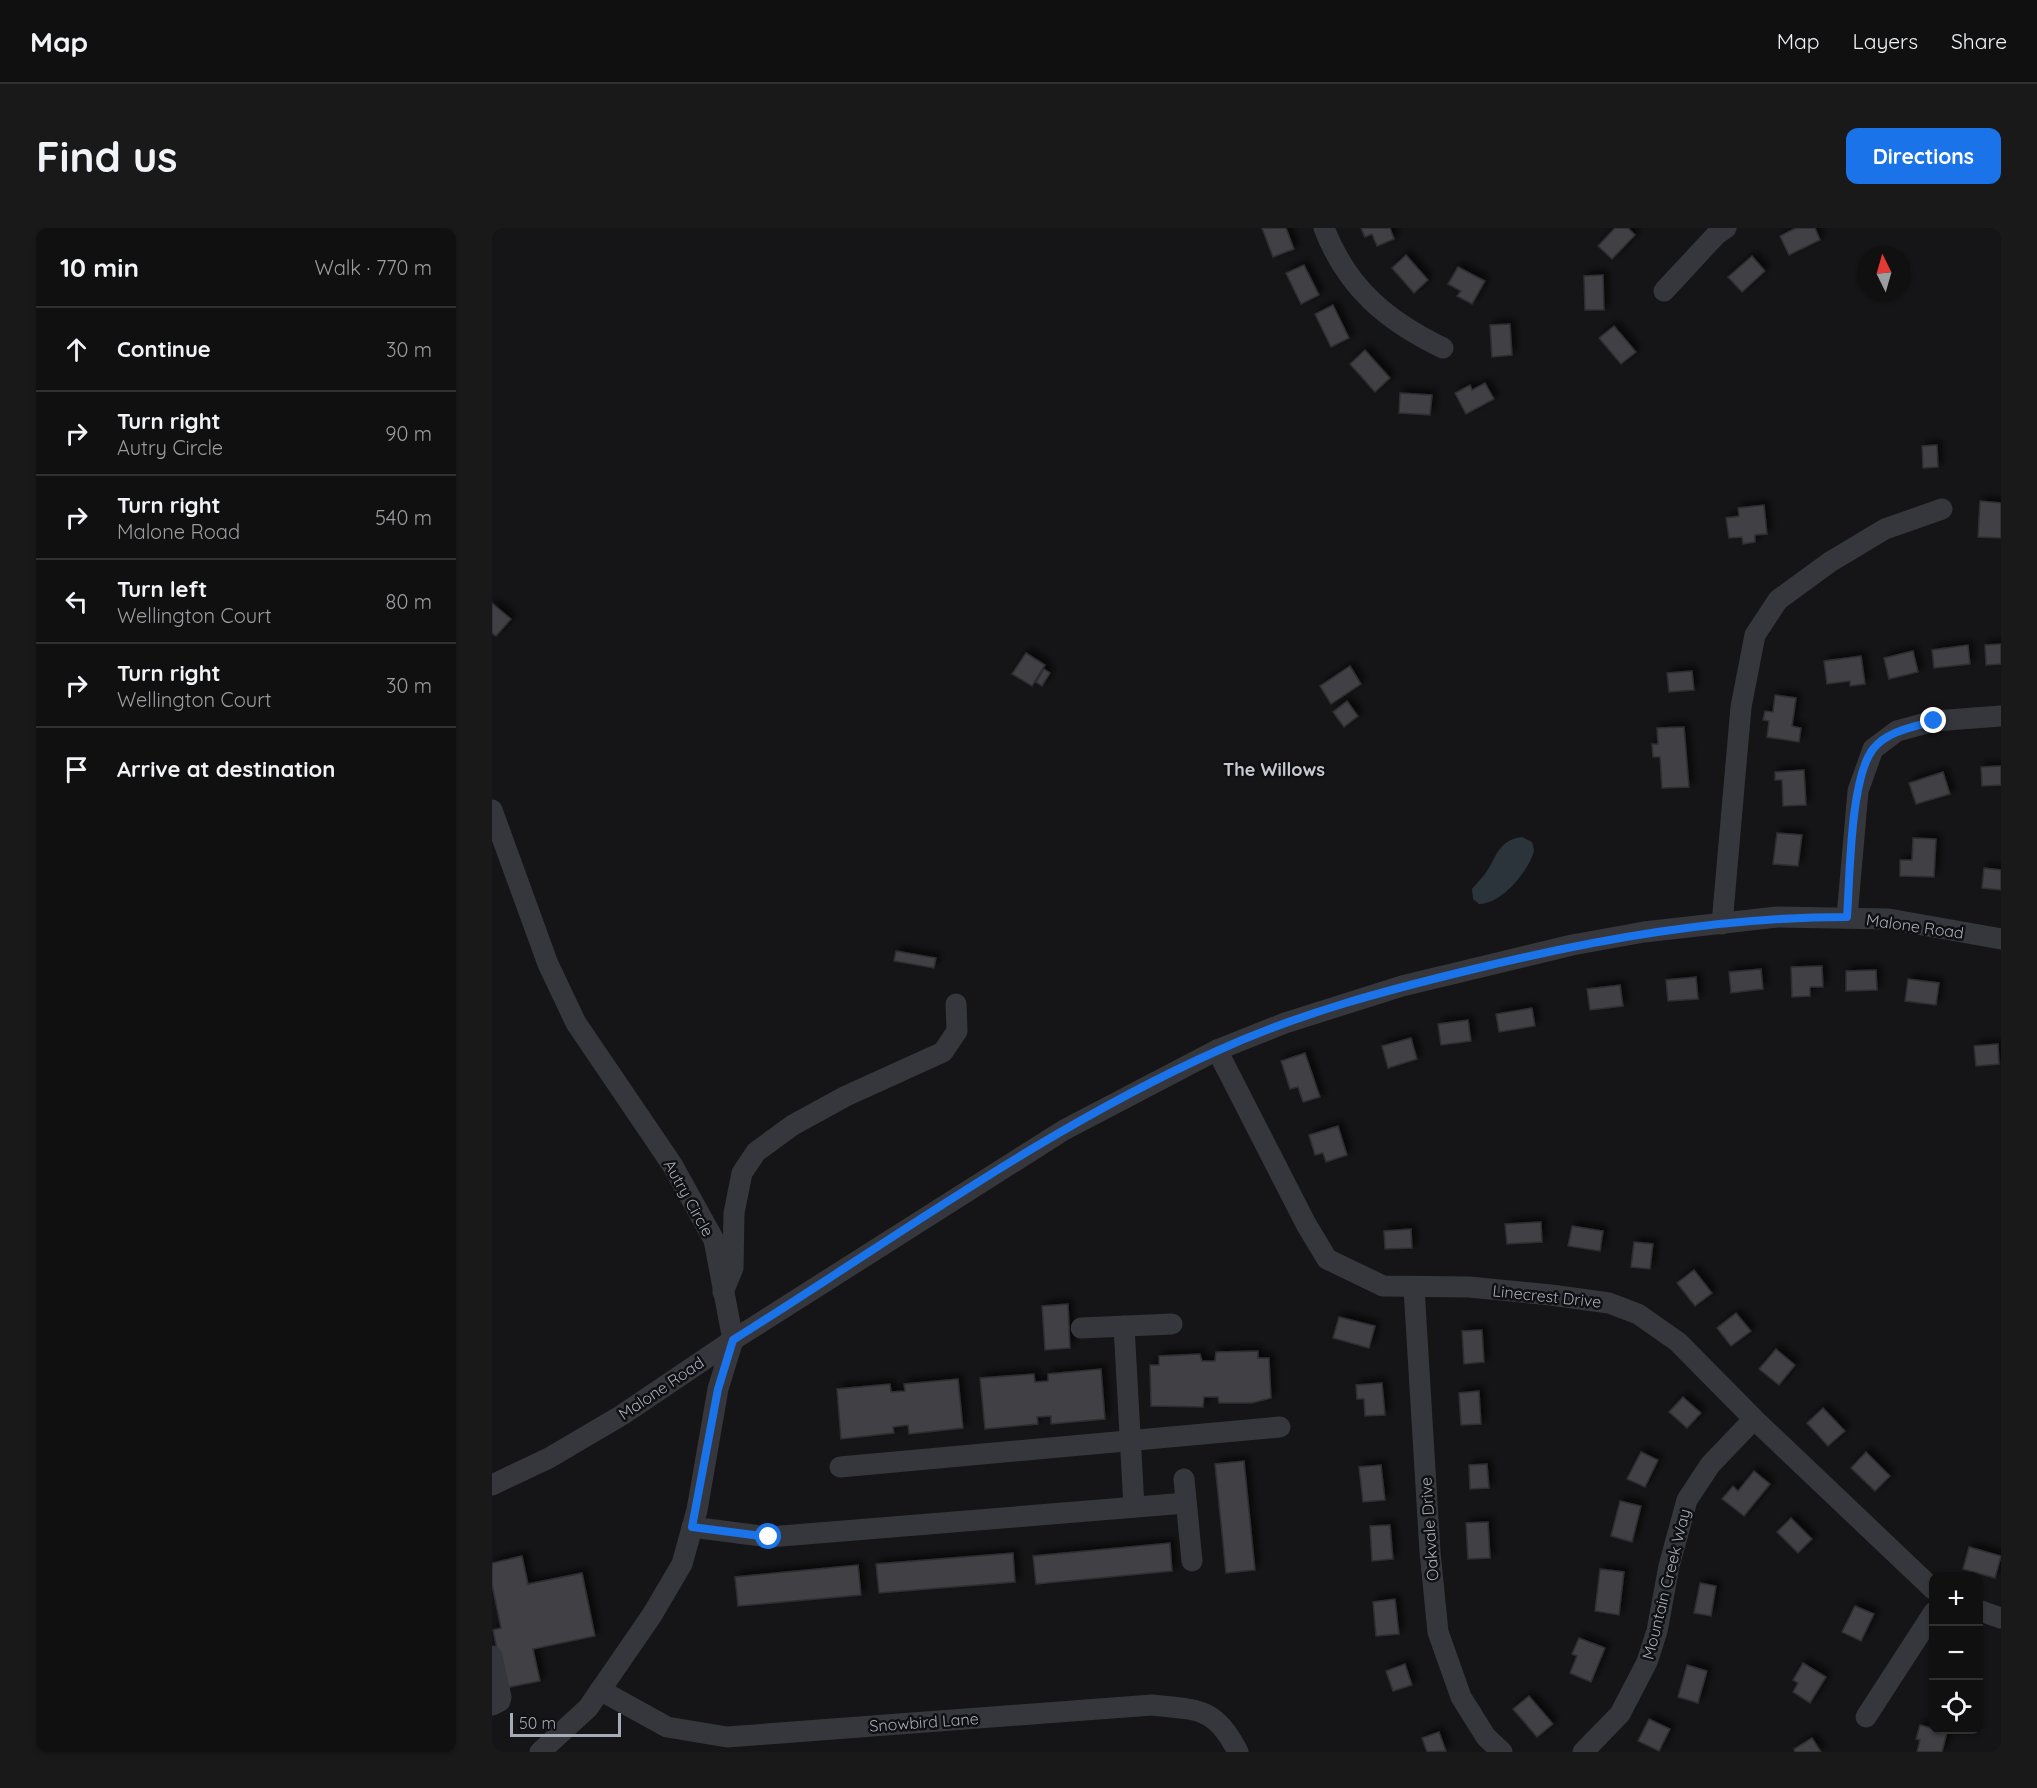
<!DOCTYPE html>
<meta charset="utf-8">
<style>
:root{--surface:#101011;--page:#19191a;--text:#f1f3f6;--muted:#9c9d9f;--line:#303031;--accent:#1a73e8}
body{margin:0;font-family:Quicksand,sans-serif;background:var(--page);color:var(--text)}
.controls{position:absolute;right:18px;bottom:18px;display:grid;overflow:hidden;border-radius:12px;box-shadow:0 2px 4px #0004}
.controls button{width:54px;height:54px;display:grid;place-items:center;padding:0;border:0;border-bottom:2px solid var(--line);background:var(--surface);color:var(--text);font:30px sans-serif}
.compass{position:absolute;left:1365px;top:18px;width:54px;height:54px;border-radius:50%;background:var(--surface);box-shadow:0 2px 4px #0004;rotate:355deg}
.scale{position:absolute;left:18px;bottom:15px;width:111px;box-sizing:border-box;padding-left:6px;border:3px solid #a6abb7;border-top:0;font-size:16px;line-height:21px;white-space:nowrap;color:#a6abb7;-webkit-text-stroke:4px #101012;paint-order:stroke}
.stop{position:absolute;width:18px;height:18px;margin:-14px;border:4px solid #1a73e8;border-radius:50%;background:#fff}
.stop.end{background:#1a73e8;border-color:#fff;box-shadow:0 2px 6px #0008}
.list{margin:0;padding:0;list-style:none}
h2{display:flex;justify-content:space-between;align-items:center;height:78px;margin:0;padding:0 24px;font-size:26px}
h2 small{font-size:20px;font-weight:400;color:var(--muted)}
.list li{display:grid;grid-template-columns:39px 1fr auto;gap:18px;align-items:center;box-sizing:border-box;height:84px;padding:0 24px;border-top:2px solid var(--line)}
.list b{display:block;font-size:22px;white-space:nowrap}
.list p{margin:0;font-size:20px;white-space:nowrap;color:var(--muted)}
.list em{font-size:20px;font-style:normal;color:var(--muted)}
.icon{flex:none;width:33px;height:33px;fill:none;stroke:currentColor;stroke-width:2;stroke-linecap:round;stroke-linejoin:round}
.map{position:relative;flex:none;width:1509px;height:1524px;overflow:hidden;border-radius:12px}
header{display:flex;align-items:center;gap:36px;box-sizing:border-box;height:84px;padding:0 30px;background:var(--surface);border-bottom:2px solid var(--line)}
header strong{font-size:28px}
nav{display:flex;gap:33px;margin-inline-start:auto;font-size:21px}
.intro{display:flex;align-items:center;justify-content:space-between;box-sizing:border-box;height:144px;padding:0 36px}
h1{margin:0;font-size:42px}
.button{padding:15px 27px;border-radius:12px;background:var(--accent);color:#fff;font-size:21px;font-weight:700}
main{display:flex;gap:36px;padding:0 36px}
aside{flex:1;background:var(--surface);border-radius:12px;box-shadow:0 2px 4px #0004}
.map>svg:first-child{display:block}
.water{fill:#2b333b}
.building{fill:#3f4044;stroke:#2f2f33;stroke-width:1.5;filter:url(#shadow)}
.lines{fill:none;stroke-linecap:round;stroke-linejoin:round}
.minor{stroke:#36373c;stroke-width:21}
.route{stroke:#1a73e8;stroke-width:8}
.labels{text-anchor:middle;stroke-width:5;stroke-linejoin:round;paint-order:stroke}
.street-label{font-size:16px;fill:#a6abb7;stroke:#101012}
.neighbourhood-label{font-size:18px;font-weight:bold;fill:#c7cad3;stroke:#101012}
</style>
<header>
<strong>Map</strong>
<nav><a>Map</a><a>Layers</a><a>Share</a></nav>
</header>
<div class="intro"><h1>Find us</h1><a class="button">Directions</a></div>
<main>
<aside>
<h2>10 min<small>Walk · 770 m</small></h2>
<ul class="list">
<li><svg class="icon" aria-label="ahead" viewBox="0 0 24 24"><path d="M12 20V5M6 11l6-6 6 6"/></svg><div><b>Continue</b></div><em>30 m</em></li>
<li><svg class="icon" aria-label="right" viewBox="0 0 24 24"><path d="M7 20v-9h11M14 6l5 5-5 5"/></svg><div><b>Turn right</b><p>Autry Circle</p></div><em>90 m</em></li>
<li><svg class="icon" aria-label="right" viewBox="0 0 24 24"><path d="M7 20v-9h11M14 6l5 5-5 5"/></svg><div><b>Turn right</b><p>Malone Road</p></div><em>540 m</em></li>
<li><svg class="icon" aria-label="left" viewBox="0 0 24 24"><path d="M17 20v-9H6M10 6l-5 5 5 5"/></svg><div><b>Turn left</b><p>Wellington Court</p></div><em>80 m</em></li>
<li><svg class="icon" aria-label="right" viewBox="0 0 24 24"><path d="M7 20v-9h11M14 6l5 5-5 5"/></svg><div><b>Turn right</b><p>Wellington Court</p></div><em>30 m</em></li>
<li><svg class="icon" aria-label="arrive" viewBox="0 0 24 24"><path d="M6 21V4h12l-3 4 3 4H6"/></svg><div><b>Arrive at destination</b></div></li>
</ul>
</aside>
<div class="map">
<svg width="1509" height="1524" viewBox="0 0 1509 1524">
<defs>
<filter id="shadow"><feDropShadow dx="4.5" dy="-4.5" stdDeviation="3" flood-color="#0009"/></filter>
</defs>
<rect width="100%" height="100%" fill="#151517"/>
<!-- water -->
<path class="water" d="M1030 609 1040 614 1042 622C1038 642 1009 677 987 676L981 671 980 661C984 656 989 651 993 646 1005 629 1006 612 1030 609Z"/>
<!-- building -->
<g class="building">
<path d="M770 0H794L802 21 781 29Z"/>
<path d="M869 0H898L902 11 885 18 880 6 873 9Z"/>
<path d="M1123 0H1136L1143 7 1120 31 1106 18Z"/>
<path d="M1304 0H1323L1328 12 1297 27 1288 8Z"/>
<path d="M914 27 936 52 922 65 900 40Z"/>
<path d="M1260 28 1273 43 1250 64 1236 49Z"/>
<path d="M812 37 827 67 809 76 794 45Z"/>
<path d="M966 39 993 53 980 76 965 68 969 63 956 56Z"/>
<path d="M1111 47 1112 82H1093L1092 48Z"/>
<path d="M841 77 857 110 839 119 823 86Z"/>
<path d="M1018 96 1020 127 1000 129 998 97Z"/>
<path d="M1122 98 1144 124 1129 136 1107 110Z"/>
<path d="M873 122 898 150 883 164 858 136Z"/>
<path d="M993 155 1002 171 974 186 963 165 978 157 980 162Z"/>
<path d="M908 165 940 167 938 187 907 185Z"/>
<path d="M1445 217 1446 239 1431 240 1430 218Z"/>
<path d="M1488 273 1509 275V310L1486 309Z"/>
<path d="M1272 277 1275 306 1263 307V314L1251 316 1250 309 1237 310 1234 290 1247 288 1246 280Z"/>
<path d="M0 375 19 391 4 408 0 405Z"/>
<path d="M1509 416V436L1494 437 1493 417Z"/>
<path d="M1476 417 1478 436 1442 440 1440 422Z"/>
<path d="M1421 423 1426 444 1397 451 1392 430Z"/>
<path d="M534 425 553 437 540 458 520 446Z"/>
<path d="M1369 428 1373 456 1358 458V453L1335 456 1332 433Z"/>
<path d="M858 438 869 456 839 476 828 458Z"/>
<path d="M552 441 558 445 550 458 544 454Z"/>
<path d="M1200 443 1202 462 1177 464 1175 445Z"/>
<path d="M1283 467 1304 470 1300 498 1309 500 1307 514 1275 509 1277 493 1271 492 1273 483 1281 484Z"/>
<path d="M855 473 866 488 852 499 841 484Z"/>
<path d="M1192 499 1197 559 1170 560 1168 529H1161L1160 516H1166L1165 500Z"/>
<path d="M1509 538V557L1490 558 1489 539Z"/>
<path d="M1312 542 1314 577 1291 578 1290 552H1283V544Z"/>
<path d="M1451 544 1458 566 1424 576 1417 555Z"/>
<path d="M1285 605 1310 607 1306 638 1281 636Z"/>
<path d="M1421 610 1444 611 1442 649 1408 648V632H1420Z"/>
<path d="M1492 640 1509 642V662L1490 660Z"/>
<path d="M404 723 444 730 442 740 402 733Z"/>
<path d="M1330 738 1331 759H1318V768L1300 769 1299 739Z"/>
<path d="M1269 741 1271 761 1239 765 1237 744Z"/>
<path d="M1384 742 1385 762 1354 763V743Z"/>
<path d="M1204 749 1206 771 1176 773 1174 752Z"/>
<path d="M1416 751 1447 755 1444 777 1413 773Z"/>
<path d="M1128 757 1131 778 1098 782 1095 761Z"/>
<path d="M1040 780 1043 798 1007 804 1004 786Z"/>
<path d="M976 792 979 813 949 817 946 796Z"/>
<path d="M919 810 925 831 896 840 890 818Z"/>
<path d="M1506 816 1507 836 1484 838 1482 818Z"/>
<path d="M813 825 828 869 811 874 806 859 798 861 789 833Z"/>
<path d="M846 898 855 927 834 934 831 925 823 927 817 907Z"/>
<path d="M1049 994 1050 1014 1015 1016 1013 996Z"/>
<path d="M1080 998 1111 1003 1108 1023 1076 1018Z"/>
<path d="M919 1001 920 1020 893 1021 892 1003Z"/>
<path d="M1142 1014 1161 1016 1158 1041 1139 1039Z"/>
<path d="M1202 1042 1220 1065 1203 1078 1185 1055Z"/>
<path d="M576 1076 578 1120 553 1122 550 1078Z"/>
<path d="M1244 1085 1259 1103 1239 1118 1225 1100Z"/>
<path d="M847 1089 883 1098 877 1120 841 1110Z"/>
<path d="M990 1102 992 1134 972 1136 970 1103Z"/>
<path d="M1284 1121 1303 1137 1287 1157 1267 1141Z"/>
<path d="M766 1123V1130H777L779 1170 760 1175H727L726 1169H712L711 1179 659 1178 658 1137H667V1128L708 1126 710 1133H723L724 1124Z"/>
<path d="M609 1141 613 1191 559 1196V1188L545 1189 546 1196 493 1201 488 1150 542 1146 543 1154 556 1153V1146Z"/>
<path d="M466 1151 471 1200 417 1206 416 1197 401 1199 402 1205 349 1211 345 1161 398 1156 399 1164 413 1163 412 1156Z"/>
<path d="M890 1155 893 1187 873 1188 872 1171H865L864 1157Z"/>
<path d="M987 1163 989 1196 969 1197 967 1165Z"/>
<path d="M1191 1169 1209 1185 1195 1200 1177 1184Z"/>
<path d="M1331 1180 1353 1203 1336 1218 1315 1195Z"/>
<path d="M1149 1224 1166 1232 1153 1259 1135 1251Z"/>
<path d="M1374 1224 1398 1248 1383 1263 1359 1240Z"/>
<path d="M752 1233 763 1342 734 1345 723 1236Z"/>
<path d="M995 1236 997 1260 978 1261 977 1237Z"/>
<path d="M889 1237 893 1272 871 1274 867 1239Z"/>
<path d="M1262 1243 1278 1256 1252 1288 1230 1271 1241 1258 1246 1263Z"/>
<path d="M1128 1273 1149 1278 1140 1314 1119 1308Z"/>
<path d="M1299 1290 1320 1311 1306 1325 1285 1304Z"/>
<path d="M996 1294 998 1330 976 1331 974 1295Z"/>
<path d="M898 1297 901 1331 880 1333 878 1298Z"/>
<path d="M678 1315 680 1343 544 1356 541 1328Z"/>
<path d="M1477 1319 1509 1328 1503 1350 1471 1341Z"/>
<path d="M521 1325 523 1354 387 1365 384 1336Z"/>
<path d="M30 1328 36 1356 90 1345 103 1408 41 1421 48 1453 13 1460 1 1402 9 1400 0 1357V1335Z"/>
<path d="M366 1337 369 1367 246 1378 243 1349Z"/>
<path d="M1108 1341 1132 1344 1127 1387 1103 1383Z"/>
<path d="M1208 1355 1224 1358 1219 1388 1202 1385Z"/>
<path d="M903 1371 907 1406 884 1408 881 1374Z"/>
<path d="M1363 1378 1382 1386 1369 1413 1350 1404Z"/>
<path d="M1087 1410 1113 1420 1099 1454 1078 1445 1085 1428 1080 1426Z"/>
<path d="M1311 1435 1334 1449 1318 1475 1301 1464 1306 1455 1301 1452Z"/>
<path d="M913 1436 920 1457 901 1463 894 1443Z"/>
<path d="M1195 1437 1215 1443 1206 1475 1186 1469Z"/>
<path d="M1037 1468 1061 1496 1045 1509 1021 1481Z"/>
<path d="M1157 1491 1178 1501 1167 1523 1146 1513Z"/>
<path d="M1428 1497 1455 1504 1450 1524H1425L1428 1512 1424 1511Z"/>
<path d="M947 1504 954 1523 935 1524 930 1510Z"/>
<path d="M1320 1510 1329 1524H1303L1302 1521Z"/>
</g>
<g class="lines">
<!-- minor -->
<g class="minor">
<path d="M832 0C855 60 895 93 951 120"/>
<path d="M1172 63 1224 7 1234 0"/>
<path d="M0 582 56 736 84 795 181 938 222 1012 241 1112 226 1161 205 1282 190 1336 160 1387 96 1480 48 1524"/>
<path d="M1355 689 1366 563 1381 521 1405 503 1442 493 1509 488"/>
<path d="M1230 696 1249 479 1263 407 1286 372 1338 334 1393 301 1450 281"/>
<path d="M725 822 814 996 835 1031 891 1058 977 1059 1059 1067 1117 1075 1146 1086 1186 1114 1262 1191 1442 1362"/>
<path d="M922 1060 938 1324 946 1404 969 1469 994 1509 1010 1524"/>
<path d="M231 1064 241 1040 242 985 250 945 264 924 301 897 354 868 451 824 465 803 464 776"/>
<path d="M632 1098 642 1279"/>
<path d="M589 1100 680 1096"/>
<path d="M348 1239 788 1199"/>
<path d="M692 1251 700 1333"/>
<path d="M0 1257 57 1230 130 1187 241 1112 572 902 725 822 793 795 910 758 1080 717 1152 704 1285 689 1397 691 1509 711"/>
<path d="M200 1299 277 1309 694 1275"/>
<path d="M1486 1382 1509 1390"/>
<path d="M0 1428 9 1469 8 1473 0 1477"/>
<path d="M108 1462 175 1499 235 1509 660 1477C705 1482 723 1478 746 1524"/>
<path d="M1374 1489 1442 1384"/>
<path d="M1091 1524 1128 1486 1155 1434 1165 1403 1177 1338 1195 1272 1218 1237 1262 1191"/>
</g>
</g>
<g class="lines">
<!-- route -->
<path class="route" d="M277 1309 200 1299 226 1161 241 1112C399 1013 556 898 727 822 808 785 895 762 982 741 1105 711 1228 689 1355 689 1358 649 1358 551 1381 521 1395 503 1421 499 1442 493"/>
</g>
<g class="labels">
<!-- street labels -->
<g class="street-label">
<text transform="translate(1423 698) rotate(8)" y="6">Malone Road</text>
<text transform="translate(197 970) rotate(61)" y="6">Autry Circle</text>
<text transform="translate(1055 1068) rotate(6)" y="6">Linecrest Drive</text>
<text transform="translate(169 1160) rotate(-34)" y="6">Malone Road</text>
<text transform="translate(937 1301) rotate(-94)" y="6">Oakvale Drive</text>
<text transform="translate(1174 1356) rotate(-76)" y="6">Mountain Creek Way</text>
<text transform="translate(432 1494) rotate(-4)" y="6">Snowbird Lane</text>
</g>
<!-- neighbourhood labels -->
<g class="neighbourhood-label">
<text x="782" y="548">The Willows</text>
</g>
</g>
</svg>
<div class="controls">
<button>+</button>
<button>−</button>
<button><svg class="icon" aria-label="locate" viewBox="0 0 24 24"><circle cx="12" cy="12" r="6"/><path d="M12 2v4M12 18v4M2 12h4M18 12h4"/></svg></button>
</div>
<svg class="compass" viewBox="-18 -18 36 36"><path d="M0-13l5 13h-10z" fill="#e53935"/><path d="M0 13l5-13h-10z" fill="#9c9d9f"/></svg>
<div class="scale">50 m</div>
<div class="stop" style="left:277px;top:1309px"></div>
<div class="stop end" style="left:1442px;top:493px"></div>
</div>
</main>
